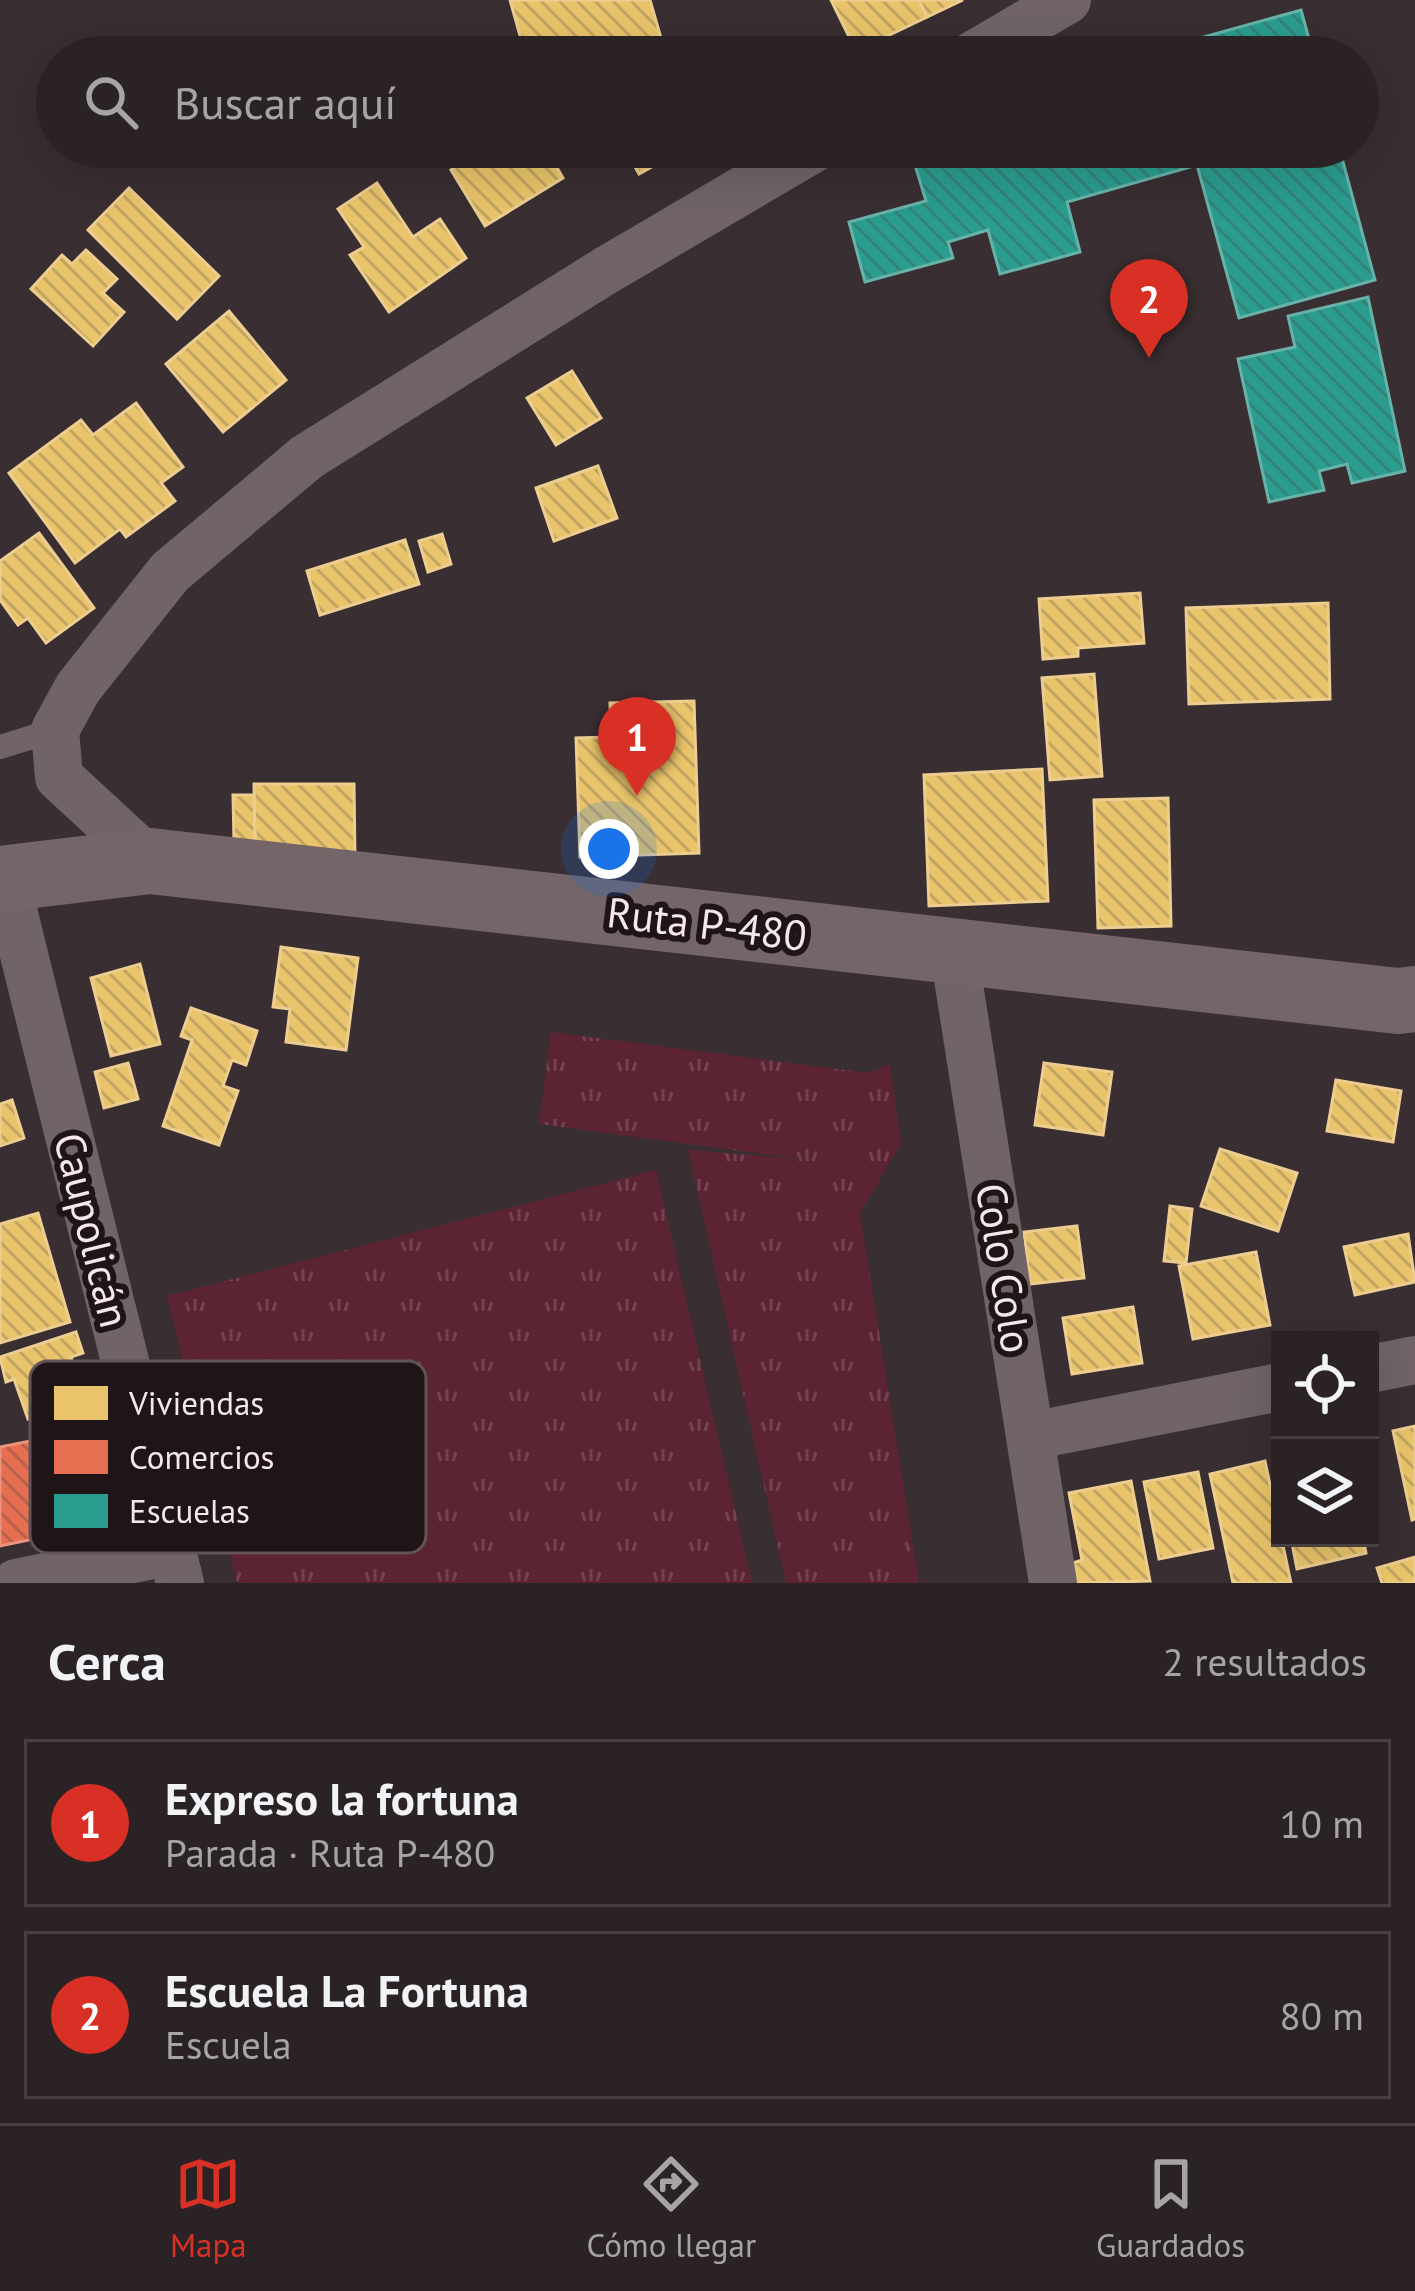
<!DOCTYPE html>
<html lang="es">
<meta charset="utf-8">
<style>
:root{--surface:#2b2225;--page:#332a2d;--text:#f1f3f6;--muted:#a6a4a7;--line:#473f42;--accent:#d93025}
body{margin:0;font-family:"PT Sans",sans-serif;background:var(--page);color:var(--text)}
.controls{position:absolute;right:36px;bottom:36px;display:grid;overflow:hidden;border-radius:0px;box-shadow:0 12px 48px #0002}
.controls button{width:108px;height:108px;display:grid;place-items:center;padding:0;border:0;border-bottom:3px solid var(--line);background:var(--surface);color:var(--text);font:60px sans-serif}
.you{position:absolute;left:609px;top:849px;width:42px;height:42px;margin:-30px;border:9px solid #fff;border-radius:50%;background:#1a73e8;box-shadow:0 0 0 18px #1a73e833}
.badge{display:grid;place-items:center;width:78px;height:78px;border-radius:50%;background:var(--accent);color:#fff;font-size:39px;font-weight:700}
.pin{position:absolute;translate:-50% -99px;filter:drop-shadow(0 3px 6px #0008)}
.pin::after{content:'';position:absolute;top:63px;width:42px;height:36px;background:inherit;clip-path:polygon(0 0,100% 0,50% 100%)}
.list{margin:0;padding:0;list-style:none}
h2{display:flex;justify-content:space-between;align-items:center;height:156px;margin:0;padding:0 48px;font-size:51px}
h2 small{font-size:39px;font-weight:400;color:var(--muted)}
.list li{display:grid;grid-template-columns:78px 1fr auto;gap:36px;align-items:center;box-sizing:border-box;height:168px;margin:0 24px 24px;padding:0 24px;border:3px solid var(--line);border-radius:0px}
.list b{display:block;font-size:45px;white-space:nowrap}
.list p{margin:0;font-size:39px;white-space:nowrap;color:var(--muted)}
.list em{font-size:39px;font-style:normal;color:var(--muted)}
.icon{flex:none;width:66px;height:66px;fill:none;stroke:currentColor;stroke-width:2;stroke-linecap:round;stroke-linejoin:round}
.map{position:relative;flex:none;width:1415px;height:1583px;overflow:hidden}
.search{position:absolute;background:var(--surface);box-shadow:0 12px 48px #0002;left:36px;right:36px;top:36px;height:132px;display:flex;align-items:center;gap:30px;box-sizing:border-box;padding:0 42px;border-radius:66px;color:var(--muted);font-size:45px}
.sheet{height:540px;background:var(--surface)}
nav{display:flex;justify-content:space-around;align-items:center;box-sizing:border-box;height:168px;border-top:3px solid var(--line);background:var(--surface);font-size:33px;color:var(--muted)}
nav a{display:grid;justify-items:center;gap:6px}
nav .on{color:var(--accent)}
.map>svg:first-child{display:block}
.grass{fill:url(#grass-tufts)}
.homes{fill:url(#homes-back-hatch);stroke:#edce90;stroke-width:3}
.shops{fill:url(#shops-back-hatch);stroke:#ec937f;stroke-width:3}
.schools{fill:url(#schools-back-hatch);stroke:#67b3aa;stroke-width:3}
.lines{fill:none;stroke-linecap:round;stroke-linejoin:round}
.lane{stroke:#706467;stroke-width:24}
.street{stroke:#706467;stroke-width:48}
.secondary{stroke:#746568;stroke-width:66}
.labels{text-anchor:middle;stroke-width:12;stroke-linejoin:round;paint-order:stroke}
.street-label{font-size:42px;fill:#f6e7ea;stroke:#1f1517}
.key{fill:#1f1517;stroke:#605456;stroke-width:3}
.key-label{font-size:33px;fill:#f6e7ea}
</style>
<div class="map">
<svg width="1415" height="1583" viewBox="0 0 1415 1583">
<defs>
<pattern id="grass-tufts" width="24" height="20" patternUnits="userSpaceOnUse" patternTransform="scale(3)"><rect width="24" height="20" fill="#5c2333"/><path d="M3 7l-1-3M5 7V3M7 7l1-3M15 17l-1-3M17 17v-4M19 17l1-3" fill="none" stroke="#744351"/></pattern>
<pattern id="homes-back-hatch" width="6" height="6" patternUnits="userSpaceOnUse" patternTransform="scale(3)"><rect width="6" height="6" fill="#e9c46a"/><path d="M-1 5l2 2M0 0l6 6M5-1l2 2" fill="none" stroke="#c1a461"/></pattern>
<pattern id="shops-back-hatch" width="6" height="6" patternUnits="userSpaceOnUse" patternTransform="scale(3)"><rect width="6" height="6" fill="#e76f51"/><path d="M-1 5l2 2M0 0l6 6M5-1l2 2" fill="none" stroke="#b8624e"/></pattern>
<pattern id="schools-back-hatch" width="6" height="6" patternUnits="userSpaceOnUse" patternTransform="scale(3)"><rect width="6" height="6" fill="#2a9d8f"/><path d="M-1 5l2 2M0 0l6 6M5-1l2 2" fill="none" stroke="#348379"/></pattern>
</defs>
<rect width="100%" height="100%" fill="#392e31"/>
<!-- grass -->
<g class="grass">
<path d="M551 1032 868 1073 890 1064 901 1143 860 1213 919 1583H786L688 1150 810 1160 539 1124Z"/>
<path d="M656 1170 752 1583H237L167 1296Z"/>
</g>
<!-- homes -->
<g class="homes">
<path d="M510 0H650L661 38 597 57H526Z"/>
<path d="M831 0H919L927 17 856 51Z"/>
<path d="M919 0H963L927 17Z"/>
<path d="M488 147H545L563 178 485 226 451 170Z"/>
<path d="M624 147H688L639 174Z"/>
<path d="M377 183 413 237 440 219 466 258 389 312 350 255 364 247 338 209Z"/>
<path d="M129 188 219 276 177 319 88 230Z"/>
<path d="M86 250 117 279 103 293 124 312 93 346 31 289 62 255 72 264Z"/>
<path d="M229 311 286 380 223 432 166 364Z"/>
<path d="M572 371 601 418 556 445 527 398Z"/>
<path d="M136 403 183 467 161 483 175 501 126 537 120 529 75 563 9 473 81 420 93 435Z"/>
<path d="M598 466 617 518 554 541 536 488Z"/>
<path d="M39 533 94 608 46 643 28 618 18 625 0 600V561Z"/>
<path d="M442 534 451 564 428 572 419 541Z"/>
<path d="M405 540 419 584 320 615 307 571Z"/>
<path d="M1140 593 1144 643 1078 648V656L1043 659 1039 599Z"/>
<path d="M1328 603 1330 699 1189 704 1186 608Z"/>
<path d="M1094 674 1102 776 1050 780 1042 678Z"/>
<path d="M694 701 699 853 580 857 576 738 611 737 610 703Z"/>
<path d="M1042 769 1048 901 929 906 924 775Z"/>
<path d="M254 784H354L355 857 255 847Z"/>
<path d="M233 795H254L255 841 234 842Z"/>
<path d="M1168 798 1171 926 1098 928 1094 800Z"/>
<path d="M281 947 358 958 346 1050 286 1042 290 1009 273 1007Z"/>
<path d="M140 964 160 1044 111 1056 91 978Z"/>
<path d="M191 1008 257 1031 246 1065 232 1060 223 1086 238 1091 219 1145 163 1126 192 1040 181 1036Z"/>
<path d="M128 1063 138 1099 104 1108 95 1072Z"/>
<path d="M1044 1063 1112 1072 1103 1135 1035 1125Z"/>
<path d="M1336 1080 1401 1091 1393 1142 1327 1131Z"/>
<path d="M12 1100 24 1138 0 1146V1104Z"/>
<path d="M1220 1149 1297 1173 1278 1231 1201 1206Z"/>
<path d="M1170 1206 1192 1209 1186 1263 1164 1261Z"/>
<path d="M38 1213 70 1322 0 1343V1224Z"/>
<path d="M1077 1226 1084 1278 1030 1284 1024 1232Z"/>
<path d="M1408 1234 1415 1282 1355 1295 1344 1247Z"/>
<path d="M1256 1252 1270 1325 1193 1339 1179 1266Z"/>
<path d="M1133 1307 1142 1363 1072 1374 1063 1318Z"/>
<path d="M76 1332 83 1353 71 1357 85 1400 28 1419 14 1379 6 1382 0 1357Z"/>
<path d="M1415 1426V1519L1412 1520 1393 1431Z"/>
<path d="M1265 1461 1291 1583H1233L1210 1474Z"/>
<path d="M1198 1472 1213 1548 1159 1559 1144 1482Z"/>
<path d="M1131 1481 1150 1581 1077 1583 1073 1563 1082 1560 1069 1493Z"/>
<path d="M1291 1538H1363L1366 1553 1297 1569Z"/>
<path d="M1415 1557V1583H1382L1377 1568Z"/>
</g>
<!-- shops -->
<path class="shops" d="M91 1429 110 1523 0 1546V1447Z"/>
<!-- schools -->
<g class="schools">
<path d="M1301 10 1314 57H1174L1171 46Z"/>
<path d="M983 147H1339L1375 280 1239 318 1197 165 1067 202 1080 252 1000 274 988 230 948 242 953 258 865 282 849 222 926 201 915 165Z"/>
<path d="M1368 297 1405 471 1352 483 1347 464 1319 471 1324 490 1269 502 1238 359 1295 347 1288 316Z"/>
</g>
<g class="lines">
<!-- lane -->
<path class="lane" d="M0 747 55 730"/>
<!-- street -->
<g class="street">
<path d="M970 57 1067 0"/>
<path d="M150 861 59 777 55 730 78 688 170 572 307 457 605 271 816 147"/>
<path d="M5 878 180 1583"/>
<path d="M954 953 1053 1583"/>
<path d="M1370 1369 1415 1360"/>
<path d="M1031 1436 1280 1387"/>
<path d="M16 1583 172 1551"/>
</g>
<!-- secondary -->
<path class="secondary" d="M0 879 150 861 1398 1001 1415 999"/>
</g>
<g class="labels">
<!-- street labels -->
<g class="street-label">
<text transform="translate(707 924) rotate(7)" y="15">Ruta P-480</text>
<text transform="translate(92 1230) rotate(76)" y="15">Caupolicán</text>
<text transform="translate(1004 1268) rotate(81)" y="15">Colo Colo</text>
</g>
</g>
<!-- legend -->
<rect x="30" y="1361" width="396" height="192" rx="18" class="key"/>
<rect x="54" y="1386" width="54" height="34" fill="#e9c46a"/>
<rect x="54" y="1440" width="54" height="34" fill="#e76f51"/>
<rect x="54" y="1494" width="54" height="34" fill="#2a9d8f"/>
<g class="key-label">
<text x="129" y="1415">Viviendas</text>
<text x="129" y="1469">Comercios</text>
<text x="129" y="1523">Escuelas</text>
</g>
</svg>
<div class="controls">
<button><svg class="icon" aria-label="locate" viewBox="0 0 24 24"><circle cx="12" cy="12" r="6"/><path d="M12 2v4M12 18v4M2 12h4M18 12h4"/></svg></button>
<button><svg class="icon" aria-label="layers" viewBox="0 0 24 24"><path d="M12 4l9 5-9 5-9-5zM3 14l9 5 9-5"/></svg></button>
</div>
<div class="you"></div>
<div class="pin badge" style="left:637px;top:796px">1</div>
<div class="pin badge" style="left:1149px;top:358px">2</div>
<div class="search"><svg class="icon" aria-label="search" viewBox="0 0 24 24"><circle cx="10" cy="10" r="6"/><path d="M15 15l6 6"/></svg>Buscar aquí</div>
</div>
<section class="sheet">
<h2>Cerca<small>2 resultados</small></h2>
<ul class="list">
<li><span class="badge">1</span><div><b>Expreso la fortuna</b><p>Parada · Ruta P-480</p></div><em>10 m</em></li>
<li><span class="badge">2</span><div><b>Escuela La Fortuna</b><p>Escuela</p></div><em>80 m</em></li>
</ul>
</section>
<nav>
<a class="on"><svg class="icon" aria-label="map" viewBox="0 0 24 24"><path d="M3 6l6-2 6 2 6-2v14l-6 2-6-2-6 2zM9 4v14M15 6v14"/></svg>Mapa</a>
<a><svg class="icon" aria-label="directions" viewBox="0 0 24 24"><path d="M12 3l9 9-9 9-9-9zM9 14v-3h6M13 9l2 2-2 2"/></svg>Cómo llegar</a>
<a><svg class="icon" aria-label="saved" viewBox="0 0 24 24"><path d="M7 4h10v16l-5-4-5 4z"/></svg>Guardados</a>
</nav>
